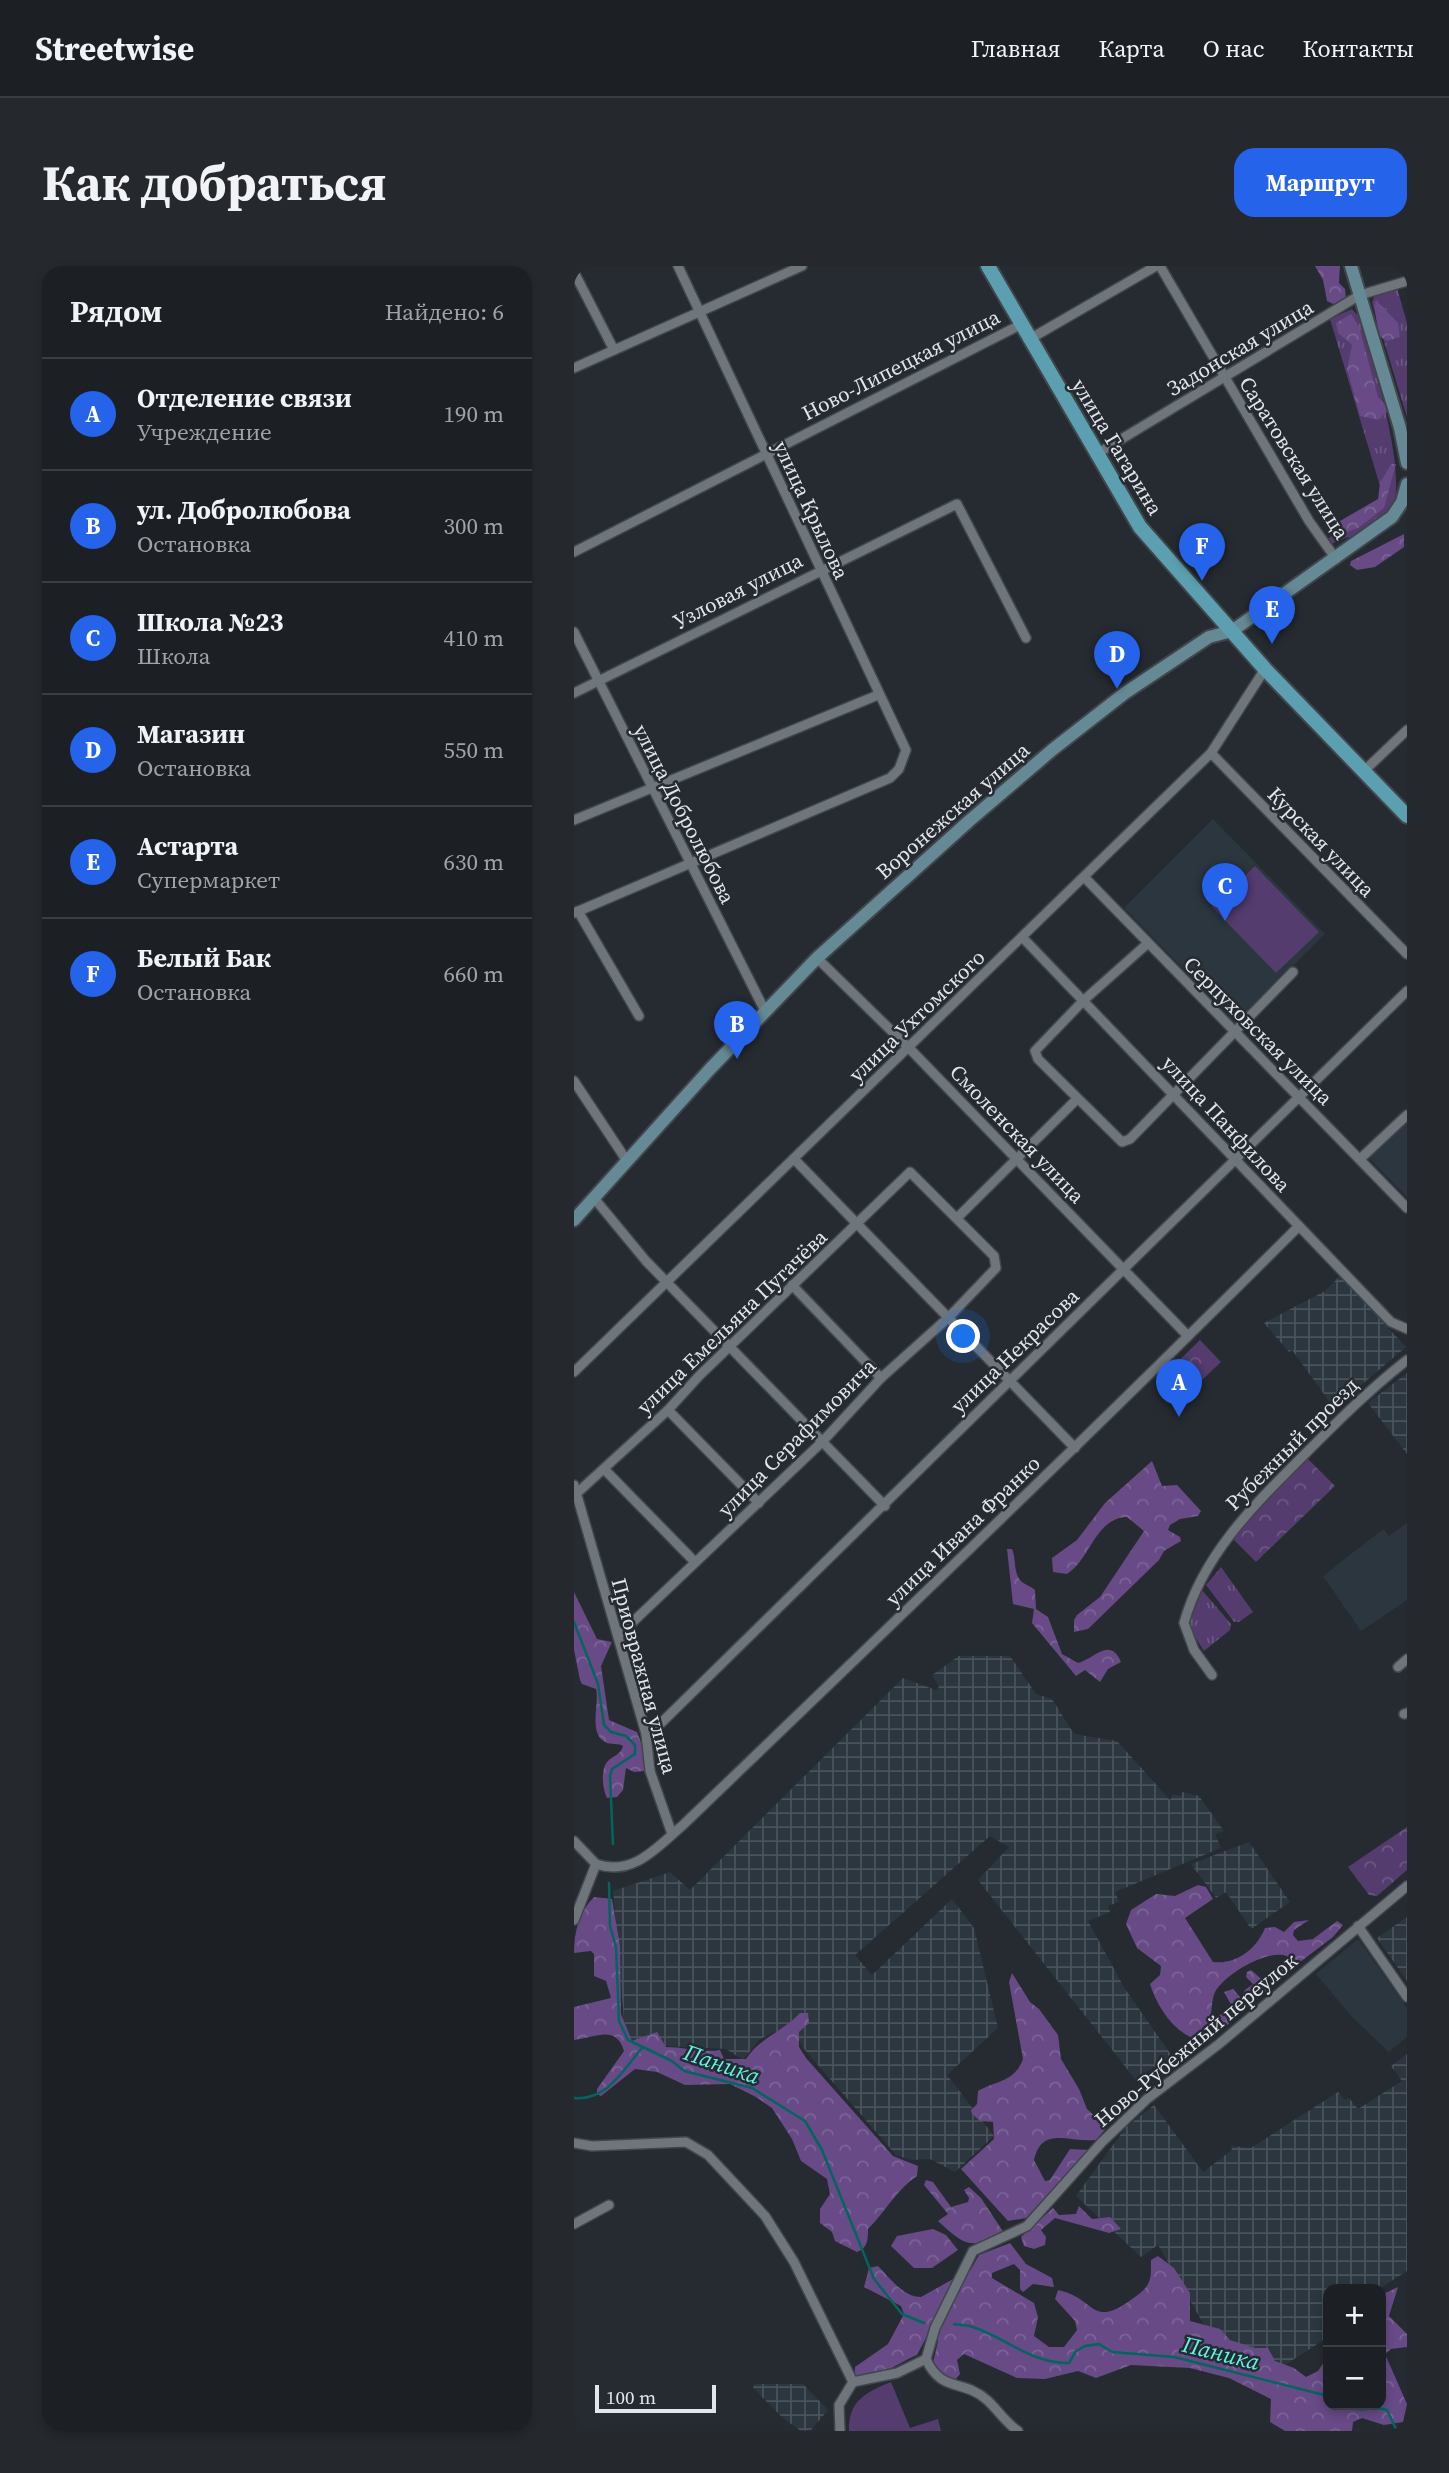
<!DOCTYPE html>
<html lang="ru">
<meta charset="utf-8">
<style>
:root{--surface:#1c2025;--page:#25282d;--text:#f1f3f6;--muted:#a0a3a7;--line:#3a3e42;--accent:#2563eb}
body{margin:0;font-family:"Source Serif 4",serif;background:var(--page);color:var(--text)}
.controls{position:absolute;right:21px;bottom:21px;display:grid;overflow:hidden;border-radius:14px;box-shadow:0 4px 10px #0003}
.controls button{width:63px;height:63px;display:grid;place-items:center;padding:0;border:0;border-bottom:2px solid var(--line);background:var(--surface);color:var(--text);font:35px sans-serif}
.scale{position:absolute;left:21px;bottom:18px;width:121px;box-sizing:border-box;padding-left:7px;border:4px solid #e2e6ea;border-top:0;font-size:19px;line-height:24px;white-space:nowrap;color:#e2e6ea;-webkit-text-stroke:5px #252b31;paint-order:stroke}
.you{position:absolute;left:390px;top:1071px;width:24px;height:24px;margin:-18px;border:5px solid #fff;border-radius:50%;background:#1a73e8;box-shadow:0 0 0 10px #1a73e833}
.badge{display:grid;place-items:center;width:46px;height:46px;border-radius:50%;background:var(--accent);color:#fff;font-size:23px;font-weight:700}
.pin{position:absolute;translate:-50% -58px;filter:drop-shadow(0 2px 4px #0008)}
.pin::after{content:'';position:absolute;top:37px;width:24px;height:21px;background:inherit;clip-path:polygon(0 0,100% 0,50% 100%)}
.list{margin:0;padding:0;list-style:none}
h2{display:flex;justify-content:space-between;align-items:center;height:91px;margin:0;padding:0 28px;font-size:30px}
h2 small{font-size:23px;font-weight:400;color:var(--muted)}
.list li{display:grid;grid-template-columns:46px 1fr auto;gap:21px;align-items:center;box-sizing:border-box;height:112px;padding:0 28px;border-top:2px solid var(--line)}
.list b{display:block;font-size:26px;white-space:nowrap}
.list p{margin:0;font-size:23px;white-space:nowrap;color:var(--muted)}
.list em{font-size:23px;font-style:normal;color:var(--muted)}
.map{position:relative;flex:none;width:833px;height:2165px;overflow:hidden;border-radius:21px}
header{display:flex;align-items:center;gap:42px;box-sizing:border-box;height:98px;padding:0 35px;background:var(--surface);border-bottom:2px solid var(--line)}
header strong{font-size:33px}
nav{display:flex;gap:38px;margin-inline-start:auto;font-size:24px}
.intro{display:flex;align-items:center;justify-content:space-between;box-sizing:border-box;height:168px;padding:0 42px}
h1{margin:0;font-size:49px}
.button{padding:18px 32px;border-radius:21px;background:var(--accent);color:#fff;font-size:24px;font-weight:700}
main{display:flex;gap:42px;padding:0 42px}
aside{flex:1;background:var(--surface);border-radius:21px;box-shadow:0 4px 10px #0003}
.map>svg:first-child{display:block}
.built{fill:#2b363f}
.industrial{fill:url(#industrial-grid)}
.grass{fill:url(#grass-tufts)}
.forest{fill:url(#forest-crowns)}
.park{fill:url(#park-crowns)}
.garden{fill:#543c6e}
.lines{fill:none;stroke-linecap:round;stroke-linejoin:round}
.stream{stroke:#02665f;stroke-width:2.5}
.street-casing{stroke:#41464b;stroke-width:12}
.secondary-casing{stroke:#41464b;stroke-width:16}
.primary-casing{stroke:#41464b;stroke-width:18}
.street{stroke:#6e757b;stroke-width:9}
.secondary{stroke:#658a96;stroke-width:12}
.primary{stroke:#5c9fb0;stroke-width:14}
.labels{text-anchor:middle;stroke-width:5;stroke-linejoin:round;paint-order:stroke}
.street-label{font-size:21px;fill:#e2e6ea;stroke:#252b31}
.water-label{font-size:23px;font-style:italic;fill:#5df6e8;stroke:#252b31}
</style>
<header>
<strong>Streetwise</strong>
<nav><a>Главная</a><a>Карта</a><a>О нас</a><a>Контакты</a></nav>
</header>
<div class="intro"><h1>Как добраться</h1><a class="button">Маршрут</a></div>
<main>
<aside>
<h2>Рядом<small>Найдено: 6</small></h2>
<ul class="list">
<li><span class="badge">A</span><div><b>Отделение связи</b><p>Учреждение</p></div><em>190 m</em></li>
<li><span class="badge">B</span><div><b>ул. Добролюбова</b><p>Остановка</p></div><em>300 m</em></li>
<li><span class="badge">C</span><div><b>Школа №23</b><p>Школа</p></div><em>410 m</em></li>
<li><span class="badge">D</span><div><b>Магазин</b><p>Остановка</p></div><em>550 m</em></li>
<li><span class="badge">E</span><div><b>Астарта</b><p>Супермаркет</p></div><em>630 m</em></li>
<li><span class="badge">F</span><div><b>Белый Бак</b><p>Остановка</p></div><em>660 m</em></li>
</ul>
</aside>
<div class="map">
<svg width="833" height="2165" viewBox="0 0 833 2165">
<defs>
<pattern id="industrial-grid" width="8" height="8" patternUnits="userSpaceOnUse" patternTransform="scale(1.75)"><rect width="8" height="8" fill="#2b363f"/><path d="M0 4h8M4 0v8" fill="none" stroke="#49535b"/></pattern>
<pattern id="grass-tufts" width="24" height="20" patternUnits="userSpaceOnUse" patternTransform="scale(1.75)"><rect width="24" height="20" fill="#543c6e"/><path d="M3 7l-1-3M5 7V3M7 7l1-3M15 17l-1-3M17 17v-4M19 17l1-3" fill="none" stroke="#6c5883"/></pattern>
<pattern id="forest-crowns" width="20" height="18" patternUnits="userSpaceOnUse" patternTransform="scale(1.75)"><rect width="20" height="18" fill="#674a86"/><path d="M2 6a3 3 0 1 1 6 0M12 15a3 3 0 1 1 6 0" fill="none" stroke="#7c6497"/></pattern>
<pattern id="park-crowns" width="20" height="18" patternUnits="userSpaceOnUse" patternTransform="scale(1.75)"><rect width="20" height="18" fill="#543c6e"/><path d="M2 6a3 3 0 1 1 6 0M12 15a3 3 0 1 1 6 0" fill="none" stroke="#6c5883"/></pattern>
</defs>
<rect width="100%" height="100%" fill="#252b31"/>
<!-- built -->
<g class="built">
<path d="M639 553 751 668 662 757 550 642Z"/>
<path d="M833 856V931L795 892Z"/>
<path d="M833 1257V1334L787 1365 749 1310 809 1263 815 1270Z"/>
<path d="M784 1673 833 1742V1771L815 1786 779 1752 742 1708Z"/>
</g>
<!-- industrial -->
<g class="industrial">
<path d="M766 1010 832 1081 760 1142 718 1084 715 1086 690 1057 751 1025Z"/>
<path d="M833 1107V1188L794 1137Z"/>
<path d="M385 1390H436L462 1428 478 1433 500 1468 543 1475 596 1534 599 1528 607 1530 608 1526 625 1530 650 1565 641 1568 647 1582 541 1626 545 1636 534 1640 536 1646 514 1655 551 1723 598 1790 561 1813 404 1614 435 1581 416 1570 281 1689 298 1709 378 1633 400 1662 424 1762 373 1809 420 1870 381 1906 356 1893 336 1894 322 1889 230 1783 221 1767 200 1766 185 1774 169 1794 152 1783 52 1778 39 1625 96 1606 116 1624 329 1412 362 1424 365 1421 358 1409Z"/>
<path d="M675 1576 716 1636 677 1663 652 1626 642 1632 617 1598Z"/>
<path d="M833 1651V1715L803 1672Z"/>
<path d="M833 1788V2005L805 2023H754V2065L748 2075 708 2101 634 2066 584 1979 567 1991 502 1930 552 1861 580 1839 629 1906 658 1884 657 1880 677 1882 764 1826 771 1834 775 1832 784 1843 828 1815 817 1800Z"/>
<path d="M180 2118H229L254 2144 237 2164 227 2165 209 2152 179 2122Z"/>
</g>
<!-- grass -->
<g class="grass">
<path d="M823 22 833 57V151L798 36 801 29Z"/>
<path d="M778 43 786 52C798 93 833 205 819 240 810 253 790 264 776 273L774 271 757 278 755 272 809 230 756 53Z"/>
<path d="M647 1301 679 1346 665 1356H660L632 1319Z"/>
<path d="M628 1324 657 1358 656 1364 630 1385 614 1360Z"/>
</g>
<!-- forest -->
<g class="forest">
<path d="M741 0H766L765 17 771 23 772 33 759 38 753 35 749 14Z"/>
<path d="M802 34 824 57 826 71 813 75 805 70 800 40Z"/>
<path d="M777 48 785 61 804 131 812 139 813 146 804 154 786 150 773 103 778 79 764 67 762 57Z"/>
<path d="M817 198H822L810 242 784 262 765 269 766 255 804 233 806 217Z"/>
<path d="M830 268V281L801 301 783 304 776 299 777 295Z"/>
<path d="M578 1195 588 1220 603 1219 627 1245 624 1250 606 1253 596 1259 594 1264 606 1271 607 1275 590 1285 585 1294 514 1363 500 1366V1354L503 1349 526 1331 570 1265 553 1251C521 1252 516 1294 493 1308L479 1306 478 1292 503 1274 531 1237Z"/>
<path d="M433 1283H438C443 1294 438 1311 451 1318 454 1320 458 1321 461 1324L462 1343 474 1351 488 1388 504 1397C520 1393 536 1370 547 1396L534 1403 526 1416 511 1404 502 1410 458 1357 460 1343 439 1338Z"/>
<path d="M0 1326 23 1373 38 1376 27 1400 35 1454 63 1466 71 1487 70 1505 60 1506 52 1502 49 1524 43 1531 33 1532C29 1524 26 1505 33 1496 39 1489 46 1490 49 1480 44 1477 38 1479 33 1477 13 1469 26 1437 22 1423L8 1418 6 1414 0 1384Z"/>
<path d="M624 1619 632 1621 639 1633 611 1652 639 1696C663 1699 683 1682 691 1662L701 1661 710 1666 720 1656 735 1654 720 1664 719 1669 724 1675 739 1673 763 1655 769 1659 759 1671 705 1712 700 1711 699 1706 711 1698 713 1690C693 1683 651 1708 641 1726 638 1732 638 1742 637 1748L642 1751 659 1742 650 1726 659 1723 667 1732 671 1724 679 1718 672 1711 673 1706 677 1704 694 1719 692 1725 634 1776C605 1774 584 1744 576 1718L586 1709 587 1700 563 1682 552 1658 557 1644 582 1628 601 1630Z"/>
<path d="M20 1631 38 1633 46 1680 47 1748 58 1775 83 1766 92 1781C110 1781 129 1787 146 1784L150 1793H172C185 1772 210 1765 226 1747H234L235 1757 225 1766V1781L232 1792 319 1890 344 1900 343 1910C323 1923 311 1946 294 1963 294 1973 294 1982 283 1986L261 1975 258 1966 246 1957V1943L256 1928 253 1913 227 1895 218 1873 198 1842 182 1831 156 1818 111 1819 83 1806 61 1803 27 1830 23 1828V1823L50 1785C42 1758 21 1772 0 1774V1741L37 1732 32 1715 20 1710V1688L17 1685 0 1687C0 1666 5 1646 20 1631Z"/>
<path d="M438 1707 456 1736 465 1743 484 1769 487 1793 505 1823 513 1843 533 1861 522 1874C495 1877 468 1859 460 1894L471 1915 476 1914 496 1883 515 1884 452 1952 434 1955 387 1903 420 1873 419 1856 406 1855 398 1848 397 1844 403 1838 404 1825C421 1815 441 1816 449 1793L435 1716Z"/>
<path d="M352 1914 359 1916 377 1941 394 1936 395 1932 390 1924 395 1921 407 1932 430 1967C397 1984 391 1980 364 1955L374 1948 350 1919Z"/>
<path d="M505 1940 518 1953 536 1951 547 1963 535 1967 481 1952 467 1964 472 1971 471 1979 460 1983 450 1980 447 1971 479 1942 485 1949 502 1948Z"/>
<path d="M359 1963 372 1969 384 1984 358 2002H340L317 1980 323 1970Z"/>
<path d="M436 1977 452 1998 478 2012 480 2021 459 2018 449 2026 446 2023V2004L440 1998 418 2007V2012L460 2037 464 2051 460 2070 475 2081H490L503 2064 501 2055 481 2033 484 2024C523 2032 516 2065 561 2031 578 2019 577 2013 577 1994L584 1990 600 2002 616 2027V2055L646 2063 656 2074 681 2082H694L701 2095 720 2102 732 2111 744 2105 754 2090V2139H807V2029L824 2021 815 2050 833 2068V2081L817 2083 811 2088 833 2138 829 2156 810 2159 788 2152 779 2156 778 2165H711L696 2156 697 2133 655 2112 616 2102 557 2099 522 2112 504 2105 471 2113 443 2112 390 2088 383 2094 386 2108 381 2114 363 2105 359 2097 364 2075 361 2071 352 2072 343 2089C324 2096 303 2116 281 2109V2101L314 2078 330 2048 327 2040 290 2021 295 2002 304 2000C315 2011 329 2031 347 2031L397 2003 405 1989Z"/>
</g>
<!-- park -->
<g class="park">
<path d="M626 1074 647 1096 606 1135 585 1114Z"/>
<path d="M733 1192 761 1220 682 1296 658 1272 685 1239Z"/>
<path d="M833 1561V1604L803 1630 795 1629 774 1601Z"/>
</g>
<!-- garden -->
<g class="garden">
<path d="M681 600 745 666 702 707 638 641Z"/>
<path d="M317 2116 336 2162 364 2153 367 2165H275C274 2135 292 2126 317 2116Z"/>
</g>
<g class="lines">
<!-- stream -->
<g class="stream">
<path d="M0 1356 24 1418 30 1459 37 1466 52 1470 61 1479V1488L38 1503 36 1510 39 1578"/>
<path d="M35 1617 36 1660 42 1681 45 1755 54 1774 98 1795 110 1805 178 1822 231 1855 248 1884 300 2013 328 2048 350 2057"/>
<path d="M0 1832C33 1835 49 1804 68 1782"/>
<path d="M380 2058C385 2059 391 2059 396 2060 430 2070 457 2098 495 2097L502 2085 511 2080 525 2078 538 2086 600 2091 754 2130"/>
<path d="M771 2139C789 2149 797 2138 813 2144L823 2165"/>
</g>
<defs>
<g id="street">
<path d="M586 0 735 255 762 293"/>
<path d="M0 6 40 84"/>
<path d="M454 74 582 0"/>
<path d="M0 102 228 0"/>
<path d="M521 189 786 29 833 15"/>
<path d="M0 286 446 59"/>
<path d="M0 366 191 745"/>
<path d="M0 427 383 238 452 372"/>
<path d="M637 487 833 688"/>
<path d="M790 505 833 464"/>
<path d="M0 554 304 429"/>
<path d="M511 612 833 942"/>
<path d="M4 645 65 750"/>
<path d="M0 647 316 512 325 503 332 484 104 0"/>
<path d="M449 672 817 1056 833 1063"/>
<path d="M573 678 510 734 461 785 464 793 548 876 556 873 719 706"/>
<path d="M243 692 335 782 614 1070"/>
<path d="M0 815 53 895"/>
<path d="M786 893 833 849"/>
<path d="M221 894 501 1182"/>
<path d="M20 932 72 995 311 1240"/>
<path d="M383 952 503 833"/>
<path d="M218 1019 307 1112"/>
<path d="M0 1106 637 487 691 403"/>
<path d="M94 1144 185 1237"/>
<path d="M30 1203 121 1296"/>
<path d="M0 1219 72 1468 76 1505 98 1568"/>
<path d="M3 1227 94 1144 125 1110 336 906 420 990 422 1002 375 1051 307 1112 249 1175 44 1370"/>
<path d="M824 1401 833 1393"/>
<path d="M638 1409 620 1384 610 1357C629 1288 682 1237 731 1188 764 1155 796 1123 833 1094"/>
<path d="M830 1448 833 1447"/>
<path d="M72 1468 81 1463 833 725"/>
<path d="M0 1575 22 1598"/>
<path d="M22 1598C59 1611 83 1581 108 1560 315 1361 522 1163 725 960"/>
<path d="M0 1654 22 1598"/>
<path d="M784 1660 833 1731"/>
<path d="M0 1877 18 1880 112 1876 134 1889 191 1950 220 1996 279 2116 323 2107 352 2093"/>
<path d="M0 1958 35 1939"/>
<path d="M352 2093 361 2062 399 1985 453 1960 528 1876 573 1833 645 1778 833 1620"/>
<path d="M352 2093C367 2127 390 2113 413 2134 424 2144 431 2156 444 2165"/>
<path d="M266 2165 265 2139 279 2116"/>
</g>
<g id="secondary">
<path d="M777 0 826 162 833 197"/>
<path d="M0 954 136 803 243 692 395 555 478 484 551 427 635 371 658 365 818 251 828 236 833 218"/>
</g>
<path id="primary" d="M414 0 566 261 691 403 833 550"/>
</defs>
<!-- street casing -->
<use href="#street" class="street-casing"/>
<!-- secondary casing -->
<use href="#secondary" class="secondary-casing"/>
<!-- primary casing -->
<use href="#primary" class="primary-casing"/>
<!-- street -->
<use href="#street" class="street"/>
<!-- secondary -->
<use href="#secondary" class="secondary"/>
<!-- primary -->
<use href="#primary" class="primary"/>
</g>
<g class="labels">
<!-- street labels -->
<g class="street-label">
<text transform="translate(666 82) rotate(-31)" y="7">Задонская улица</text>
<text transform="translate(327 99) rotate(-27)" y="7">Ново-Липецкая улица</text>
<text transform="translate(543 181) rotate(59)" y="7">улица Гагарина</text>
<text transform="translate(720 192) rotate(58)" y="7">Саратовская улица</text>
<text transform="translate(237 244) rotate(65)" y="7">улица Крылова</text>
<text transform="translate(164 325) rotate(-27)" y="7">Узловая улица</text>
<text transform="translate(379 545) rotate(-41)" y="7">Воронежская улица</text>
<text transform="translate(110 548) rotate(63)" y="7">улица Добролюбова</text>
<text transform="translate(747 576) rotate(46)" y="7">Курская улица</text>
<text transform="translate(343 750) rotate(-44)" y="7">улица Ухтомского</text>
<text transform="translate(684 765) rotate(45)" y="7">Серпуховская улица</text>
<text transform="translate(652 858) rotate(47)" y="7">улица Панфилова</text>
<text transform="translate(443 868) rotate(46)" y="7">Смоленская улица</text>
<text transform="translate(158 1056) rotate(-44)" y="7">улица Емельяна Пугачёва</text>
<text transform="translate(441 1085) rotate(-44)" y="7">улица Некрасова</text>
<text transform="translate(223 1172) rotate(-45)" y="7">улица Серафимовича</text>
<text transform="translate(718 1178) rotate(-45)" y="7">Рубежный проезд</text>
<text transform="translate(389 1265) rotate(-44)" y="7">улица Ивана Франко</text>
<text transform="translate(70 1410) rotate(75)" y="7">Приовражная улица</text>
<text transform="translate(622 1774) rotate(-40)" y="7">Ново-Рубежный переулок</text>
</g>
<!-- water labels -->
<g class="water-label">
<text transform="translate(148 1798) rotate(19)" y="8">Паника</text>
<text transform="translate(647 2087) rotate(14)" y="8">Паника</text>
</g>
</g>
</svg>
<div class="controls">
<button>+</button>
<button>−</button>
</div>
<div class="scale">100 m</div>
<div class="you"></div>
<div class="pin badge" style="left:605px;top:1151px">A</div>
<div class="pin badge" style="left:163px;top:793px">B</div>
<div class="pin badge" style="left:651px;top:655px">C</div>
<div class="pin badge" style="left:543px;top:423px">D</div>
<div class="pin badge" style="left:698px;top:378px">E</div>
<div class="pin badge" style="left:628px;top:315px">F</div>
</div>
</main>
